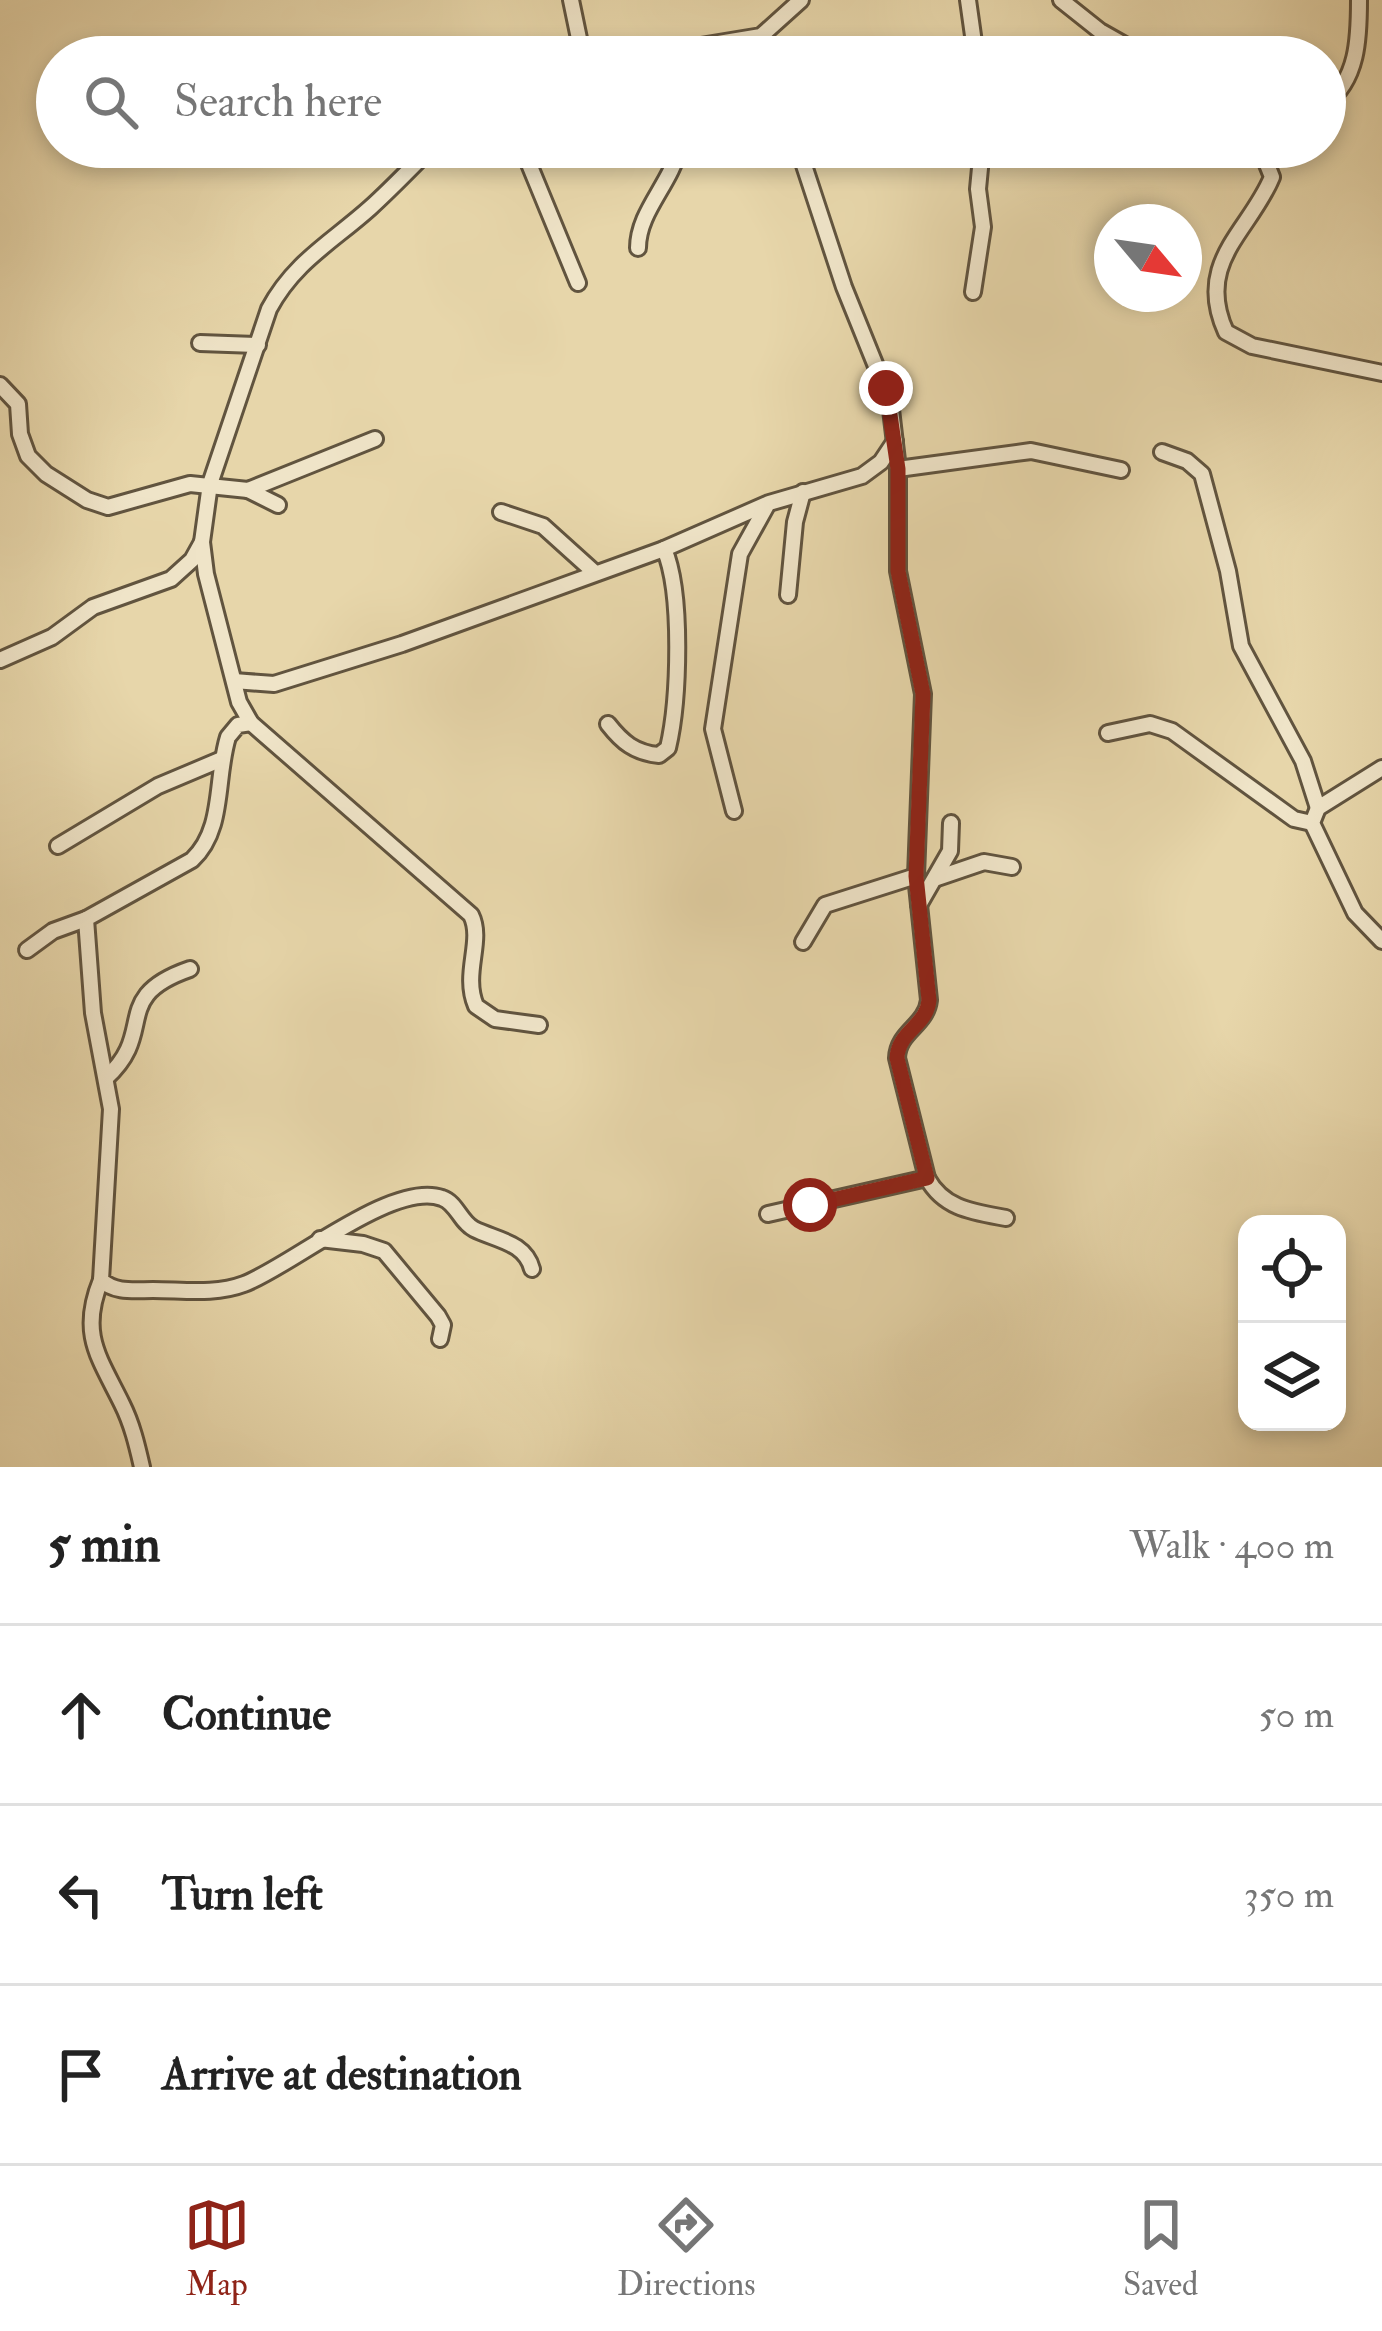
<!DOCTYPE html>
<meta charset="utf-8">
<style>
:root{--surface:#fff;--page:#f6f6f6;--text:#222;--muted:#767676;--line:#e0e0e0;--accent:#8f2418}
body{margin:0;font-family:"IM FELL Double Pica",serif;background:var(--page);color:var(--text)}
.controls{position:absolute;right:36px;bottom:36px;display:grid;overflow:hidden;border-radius:24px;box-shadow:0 6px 18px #0003}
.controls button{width:108px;height:108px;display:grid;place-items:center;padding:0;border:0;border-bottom:3px solid var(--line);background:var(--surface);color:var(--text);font:60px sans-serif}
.compass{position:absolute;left:1094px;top:204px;width:108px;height:108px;border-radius:50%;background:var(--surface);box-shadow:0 6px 18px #0003;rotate:119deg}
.stop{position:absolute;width:36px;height:36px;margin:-27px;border:9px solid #8f2418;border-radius:50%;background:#fff}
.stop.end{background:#8f2418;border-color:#fff;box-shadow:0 3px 12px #0008}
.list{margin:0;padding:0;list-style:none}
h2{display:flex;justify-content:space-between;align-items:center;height:156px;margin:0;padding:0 48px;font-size:51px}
h2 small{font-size:39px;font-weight:400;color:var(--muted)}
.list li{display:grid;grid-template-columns:78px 1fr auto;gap:36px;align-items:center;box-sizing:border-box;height:180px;padding:0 48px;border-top:3px solid var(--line)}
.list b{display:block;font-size:45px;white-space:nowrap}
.list em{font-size:39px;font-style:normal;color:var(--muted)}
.icon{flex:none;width:66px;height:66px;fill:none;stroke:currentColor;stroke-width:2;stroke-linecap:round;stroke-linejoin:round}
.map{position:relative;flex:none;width:1382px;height:1467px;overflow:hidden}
.search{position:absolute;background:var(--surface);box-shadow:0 6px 18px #0003;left:36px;right:36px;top:36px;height:132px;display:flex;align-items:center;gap:30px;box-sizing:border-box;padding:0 42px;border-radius:66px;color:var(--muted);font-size:45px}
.sheet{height:696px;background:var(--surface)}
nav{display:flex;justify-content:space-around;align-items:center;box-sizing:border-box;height:168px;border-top:3px solid var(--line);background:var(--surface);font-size:33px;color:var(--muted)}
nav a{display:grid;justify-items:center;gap:6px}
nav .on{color:var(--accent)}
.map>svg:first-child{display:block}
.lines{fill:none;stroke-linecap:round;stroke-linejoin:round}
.street-casing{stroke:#61543f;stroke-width:20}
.street{stroke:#efe4c8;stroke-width:14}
.route{stroke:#8f2418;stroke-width:15}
</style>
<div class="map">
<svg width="1382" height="1467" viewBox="0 0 1382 1467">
<rect width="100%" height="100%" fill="#e7d6aa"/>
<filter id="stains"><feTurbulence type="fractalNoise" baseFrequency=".00167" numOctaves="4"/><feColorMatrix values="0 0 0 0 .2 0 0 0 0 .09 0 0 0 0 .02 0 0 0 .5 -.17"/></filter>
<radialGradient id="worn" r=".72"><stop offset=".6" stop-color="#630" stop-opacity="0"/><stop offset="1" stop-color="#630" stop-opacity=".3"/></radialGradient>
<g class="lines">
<defs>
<g id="street">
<path d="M571 0 582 53 664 52 761 36 801 0"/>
<path d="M968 0 976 57"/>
<path d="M1061 0 1100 31 1146 57"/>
<path d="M761 36 768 57"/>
<path d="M369 56 374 57"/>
<path d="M560 57 582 53"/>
<path d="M1325 104C1358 80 1359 38 1359 0"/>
<path d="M432 147C411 168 391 189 370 208 332 242 294 262 269 309L210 484 202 542 206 574 239 702 251 723 471 915C484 941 462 973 476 1006L495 1019 539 1025"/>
<path d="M522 147 578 283"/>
<path d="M1260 147 1272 177C1250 231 1194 262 1226 332L1252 346 1382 373"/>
<path d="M638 248C638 211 672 183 679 147"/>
<path d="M973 292 983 227 978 189 982 147"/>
<path d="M200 343 258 345"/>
<path d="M0 385 18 404 20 434 28 456 46 474 87 500 108 507 190 484 248 490 375 439"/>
<path d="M1162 452 1187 461 1202 474 1228 571 1241 646 1303 761 1318 808"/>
<path d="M898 469 1031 451 1121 470"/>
<path d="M248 490 278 505"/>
<path d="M501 512 543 526 594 572"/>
<path d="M788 595 795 522 803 492"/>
<path d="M0 660 52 637 93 607 171 579 192 560 202 542"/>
<path d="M234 681 274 684 402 644 664 549 769 503 862 476 881 462 895 441"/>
<path d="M251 723 238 725 228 737C215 779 225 829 192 860L86 919 93 1013 111 1109 101 1280C115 1293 134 1290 153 1290 183 1290 215 1295 244 1284 290 1267 393 1180 442 1198 457 1203 460 1222 474 1229 496 1240 525 1242 532 1269"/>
<path d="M608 724C622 742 635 753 659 755L668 748C679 701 683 592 664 549"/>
<path d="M1108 733 1150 724 1172 731 1294 819 1312 823"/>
<path d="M1382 768 1318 808 1312 823 1355 913 1382 941"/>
<path d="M734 811 713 729 740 554 766 507"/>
<path d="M58 846 158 786 222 759"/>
<path d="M937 878 984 862 1012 867"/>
<path d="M919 905 950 851 951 823"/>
<path d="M803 942 825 905 916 876"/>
<path d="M27 950 53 931 86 919"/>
<path d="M106 1078C158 1031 109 997 190 969"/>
<path d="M927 1178C944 1209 973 1212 1006 1218"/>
<path d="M768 1214 927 1178 897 1058C898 1031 926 1026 929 1000L916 876 923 694 898 571V469L890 401 844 287 798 147"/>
<path d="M320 1239 363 1244 384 1251 438 1316 443 1325 440 1339"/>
<path d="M101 1280C79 1334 99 1357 122 1404 132 1424 137 1445 142 1467"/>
</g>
</defs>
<!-- street casing -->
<use href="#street" class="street-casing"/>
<!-- street -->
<use href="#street" class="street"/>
</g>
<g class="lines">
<!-- route -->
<path class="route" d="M810 1205 927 1178 897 1058C898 1031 927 1026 929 1000L916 876 923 694 898 571V469L886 388"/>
</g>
<rect width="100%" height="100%" filter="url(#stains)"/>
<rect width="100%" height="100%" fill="url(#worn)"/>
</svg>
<div class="controls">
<button><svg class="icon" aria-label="locate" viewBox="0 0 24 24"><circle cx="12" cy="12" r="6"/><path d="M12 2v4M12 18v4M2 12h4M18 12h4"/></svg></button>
<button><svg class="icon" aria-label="layers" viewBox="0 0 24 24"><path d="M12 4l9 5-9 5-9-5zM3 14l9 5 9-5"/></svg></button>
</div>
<svg class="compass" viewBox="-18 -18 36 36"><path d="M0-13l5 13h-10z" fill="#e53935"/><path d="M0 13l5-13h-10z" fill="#767676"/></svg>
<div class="stop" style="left:810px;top:1205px"></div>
<div class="stop end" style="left:886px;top:388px"></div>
<div class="search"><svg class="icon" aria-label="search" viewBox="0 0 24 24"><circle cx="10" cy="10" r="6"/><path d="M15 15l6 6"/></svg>Search here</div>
</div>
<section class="sheet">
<h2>5 min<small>Walk · 400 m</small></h2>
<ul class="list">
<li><svg class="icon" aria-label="ahead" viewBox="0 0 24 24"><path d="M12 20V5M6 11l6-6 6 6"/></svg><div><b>Continue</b></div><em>50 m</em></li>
<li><svg class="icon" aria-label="left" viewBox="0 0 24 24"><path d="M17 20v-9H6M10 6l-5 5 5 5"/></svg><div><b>Turn left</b></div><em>350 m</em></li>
<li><svg class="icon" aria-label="arrive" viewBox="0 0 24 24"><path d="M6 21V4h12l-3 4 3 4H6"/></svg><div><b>Arrive at destination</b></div></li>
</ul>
</section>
<nav>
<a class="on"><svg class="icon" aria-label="map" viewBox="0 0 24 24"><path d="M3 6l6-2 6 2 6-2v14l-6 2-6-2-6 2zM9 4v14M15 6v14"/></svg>Map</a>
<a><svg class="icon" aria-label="directions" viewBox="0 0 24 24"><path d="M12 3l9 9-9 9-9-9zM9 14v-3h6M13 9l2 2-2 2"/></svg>Directions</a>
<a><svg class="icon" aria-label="saved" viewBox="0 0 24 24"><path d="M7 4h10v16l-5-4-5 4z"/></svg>Saved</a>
</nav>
